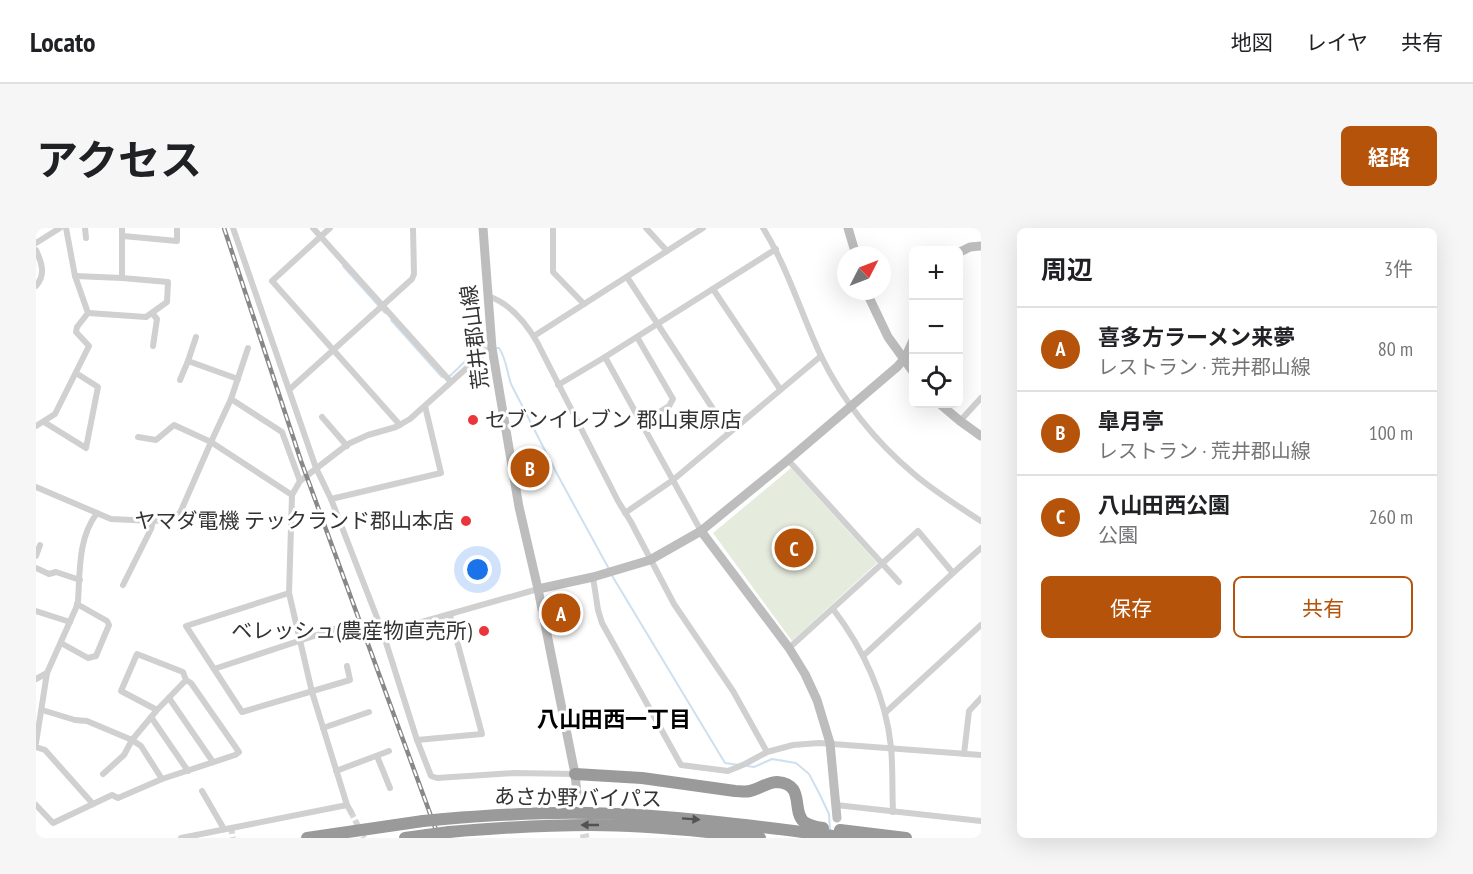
<!DOCTYPE html>
<html lang="ja">
<meta charset="utf-8">
<style>
:root{--surface:#fff;--page:#f6f6f6;--text:#202124;--muted:#757577;--line:#e0e0e0;--accent:#b45309}
body{margin:0;font-family:"PT Sans Narrow","Noto Sans JP",sans-serif;background:var(--page);color:var(--text)}
.controls{position:absolute;right:18px;top:18px;display:grid;overflow:hidden;border-radius:9px;box-shadow:0 6px 24px #0002}
.controls button{width:54px;height:54px;display:grid;place-items:center;padding:0;border:0;border-bottom:2px solid var(--line);background:var(--surface);color:var(--text);font:30px sans-serif}
.compass{position:absolute;left:801px;top:18px;width:54px;height:54px;border-radius:50%;background:var(--surface);box-shadow:0 6px 24px #0002;rotate:48deg}
.you{position:absolute;left:442px;top:342px;width:21px;height:21px;margin:-15px;border:4px solid #fff;border-radius:50%;background:#1a73e8;box-shadow:0 0 0 9px #1a73e833}
.badge{display:grid;place-items:center;width:39px;height:39px;border-radius:50%;background:var(--accent);color:#fff;font-size:20px;font-weight:700}
.pin{position:absolute;translate:-50% -50%;border:3px solid #fff;box-shadow:0 2px 6px #0006}
.list{margin:0;padding:0;list-style:none}
h2{display:flex;justify-content:space-between;align-items:center;height:78px;margin:0;padding:0 24px;font-size:26px}
h2 small{font-size:20px;font-weight:400;color:var(--muted)}
.list li{display:grid;grid-template-columns:39px 1fr auto;gap:18px;align-items:center;box-sizing:border-box;height:84px;padding:0 24px;border-top:2px solid var(--line)}
.list b{display:block;font-size:22px;white-space:nowrap}
.list p{margin:0;font-size:20px;white-space:nowrap;color:var(--muted)}
.list em{font-size:20px;font-style:normal;color:var(--muted)}
.actions{display:flex;gap:12px;padding:18px 24px}
.actions a{flex:1;padding:14px 0;border:2px solid var(--accent);border-radius:9px;text-align:center;font-size:21px;color:var(--accent)}
.actions .main{background:var(--accent);color:#fff}
.icon{flex:none;width:33px;height:33px;fill:none;stroke:currentColor;stroke-width:2;stroke-linecap:round;stroke-linejoin:round}
.map{position:relative;flex:none;width:945px;height:610px;overflow:hidden;border-radius:9px}
header{display:flex;align-items:center;gap:36px;box-sizing:border-box;height:84px;padding:0 30px;background:var(--surface);border-bottom:2px solid var(--line)}
header strong{font-size:28px}
nav{display:flex;gap:33px;margin-inline-start:auto;font-size:21px}
.intro{display:flex;align-items:center;justify-content:space-between;box-sizing:border-box;height:144px;padding:0 36px}
h1{margin:0;font-size:42px}
.button{padding:15px 27px;border-radius:9px;background:var(--accent);color:#fff;font-size:21px;font-weight:700}
main{display:flex;gap:36px;padding:0 36px}
aside{flex:1;background:var(--surface);border-radius:9px;box-shadow:0 6px 24px #0002}
.map>svg:first-child{display:block}
.green{fill:#e5ecde}
.lines{fill:none;stroke-linecap:round;stroke-linejoin:round}
.stream{stroke:#cee0ef;stroke-width:2}
.street-tunnel{stroke:#d6d6d6;stroke-width:6;stroke-dasharray:6 3;stroke-linecap:butt}
.secondary-tunnel{stroke:#d6d6d6;stroke-width:9;stroke-dasharray:9 4.5;stroke-linecap:butt}
.street{stroke:#d0d0d0;stroke-width:6}
.secondary{stroke:#bdbdbd;stroke-width:9}
.highway{stroke:#9a9a9a;stroke-width:12}
.rail-casing{stroke:#888;stroke-width:4.5}
.rail{stroke:#fff;stroke-width:2;stroke-dasharray:7;stroke-linecap:butt}
.highway-bridge{stroke:#9a9a9a;stroke-width:12}
.oneway{fill:#525252}
.poi-dot{fill:#ea353a;stroke:#fff;stroke-width:2}
.labels{text-anchor:middle;stroke-width:6;stroke-linejoin:round;paint-order:stroke}
.street-label{font-size:21px;fill:#333;stroke:#fff}
.poi-label{font-size:21px;fill:#333;stroke:#fff;text-anchor:end}
.neighbourhood-label{font-size:22px;font-weight:bold;fill:#000;stroke:#fff}
</style>
<header>
<strong>Locato</strong>
<nav><a>地図</a><a>レイヤ</a><a>共有</a></nav>
</header>
<div class="intro"><h1>アクセス</h1><a class="button">経路</a></div>
<main>
<div class="map">
<svg width="945" height="610" viewBox="0 0 945 610">
<rect width="100%" height="100%" fill="#fff"/>
<!-- green -->
<path class="green" d="M755 240 841 335 756 413 677 305Z"/>
<g class="lines">
<!-- stream -->
<g class="stream">
<path d="M307 38 349 85"/>
<path d="M355 92 406 149H407"/>
<path d="M458 120H463C470 130 471 144 475 156L520 244 573 341"/>
<path d="M413 148 415 147 444 119 453 120"/>
<path d="M575 346 689 535 703 537"/>
<path d="M711 538 718 539 736 531 760 535 773 546 783 565 793 586 794 603"/>
</g>
<!-- street-tunnel -->
<g class="street-tunnel">
<path d="M315 584 328 610"/>
<path d="M195 600 197 610"/>
</g>
<!-- secondary-tunnel -->
<path class="secondary-tunnel" d="M541 566 549 610"/>
<!-- street -->
<g class="street">
<path d="M49 0 50 10"/>
<path d="M197 0 280 240 295 271 347 405 381 512 395 548 401 550 478 545 539 546"/>
<path d="M277 0 415 154"/>
<path d="M294 0 236 53 364 197"/>
<path d="M517 0V44L548 76"/>
<path d="M610 0 631 23"/>
<path d="M727 0C752 40 765 86 785 128 807 173 840 214 878 246 899 264 922 278 945 293"/>
<path d="M87 8 141 13V0"/>
<path d="M0 15 24 0"/>
<path d="M0 22C6 35 10 47 0 58"/>
<path d="M39 48 86 50V0"/>
<path d="M591 49 692 204"/>
<path d="M677 61 744 161"/>
<path d="M452 68C473 75 490 95 501 114L582 273 595 294 638 376 697 463 731 524 757 517 783 515 945 527"/>
<path d="M52 85 110 89 131 74 132 54 86 50"/>
<path d="M116 85 121 91 117 118"/>
<path d="M498 108 667 0"/>
<path d="M160 109 152 133 202 151"/>
<path d="M601 109 637 171 633 178 606 195"/>
<path d="M569 129 665 303"/>
<path d="M144 152 152 133"/>
<path d="M522 157 569 129 740 21"/>
<path d="M254 161 376 51 378 46 377 0"/>
<path d="M195 171 246 204 264 253"/>
<path d="M286 189 311 218"/>
<path d="M924 193 945 170"/>
<path d="M8 194 50 220 62 159 40 145"/>
<path d="M0 198 19 186 53 118 40 104 41 99 52 85 39 48 30 0"/>
<path d="M102 209 120 212 138 197 175 214 195 171 212 120"/>
<path d="M752 232 863 354"/>
<path d="M0 259 75 291 117 293 136 291 144 285 175 214 256 267 264 253 312 216 332 207 360 199 374 191 443 129 456 120"/>
<path d="M256 267 253 365 276 464 311 577 315 584"/>
<path d="M295 271 405 245 389 178"/>
<path d="M589 285 637 252 785 128"/>
<path d="M0 328 4 317"/>
<path d="M0 340 13 346 20 344 44 352"/>
<path d="M557 349 562 382 566 395 645 537 692 543 709 536 731 524"/>
<path d="M87 357 115 301 117 293"/>
<path d="M253 365 150 398 206 484 314 452 311 438"/>
<path d="M797 381C827 420 850 469 855 519 857 540 856 562 857 584"/>
<path d="M0 383 34 394"/>
<path d="M347 405 502 361"/>
<path d="M25 415 52 430 60 428 73 397 71 393 41 376"/>
<path d="M753 420 882 303 917 345"/>
<path d="M827 428 917 345 945 320"/>
<path d="M178 441 299 401"/>
<path d="M0 451 11 445"/>
<path d="M133 470 177 534"/>
<path d="M6 482 39 492 51 493 96 512 105 518 126 551"/>
<path d="M849 485 945 397"/>
<path d="M115 489 152 543"/>
<path d="M287 500 333 484"/>
<path d="M381 512 446 506 414 387"/>
<path d="M0 515 11 445 40 380 42 373C44 343 42 310 61 285"/>
<path d="M0 519 9 522 57 576"/>
<path d="M928 526 933 483 945 470"/>
<path d="M341 528 354 560"/>
<path d="M300 543 353 523"/>
<path d="M67 546 88 527 96 512 121 482 150 452 147 444 101 426 85 463 121 482"/>
<path d="M166 563 188 601"/>
<path d="M0 577 17 595 76 567 82 570 126 551 199 527 203 524 155 455 150 452"/>
<path d="M800 577 945 593"/>
<path d="M145 610 311 577"/>
</g>
<!-- secondary -->
<g class="secondary">
<path d="M447 0 456 120 483 279 502 361 539 546 541 566"/>
<path d="M812 0 820 27"/>
<path d="M922 25 934 19 945 18"/>
<path d="M830 63 852 109 878 145"/>
<path d="M904 176 924 193 945 208"/>
<path d="M665 303 752 232 861 139 869 130 878 110"/>
<path d="M502 361 557 349 614 332 665 303 753 420 769 446 781 472 794 515 801 590"/>
</g>
<!-- highway -->
<g class="highway">
<path d="M539 546 606 550 699 563C704 563 709 564 714 563 723 561 732 554 741 554 770 556 755 583 768 594 774 598 780 599 787 600"/>
<path d="M408 591C457 587 505 584 554 585 641 587 727 599 813 610"/>
<path d="M804 602 870 610"/>
<path d="M413 604C460 600 507 597 555 597 611 597 668 603 724 610"/>
<path d="M271 610 387 593"/>
<path d="M369 610 391 607"/>
</g>
<defs>
<path id="rail" d="M188 0 265 233 403 610"/>
</defs>
<!-- rail casing -->
<use href="#rail" class="rail-casing"/>
<!-- rail -->
<use href="#rail" class="rail"/>
<!-- highway-bridge -->
<g class="highway-bridge">
<path d="M387 593 408 591"/>
<path d="M391 607 413 604"/>
</g>
</g>
<!-- one-way arrows -->
<defs><path id="oneway-solid" d="M-6-.8H1V-3.2L6.5 0L1 3.2V.8H-6Z" transform="scale(1.5)"/></defs>
<g class="oneway">
<use href="#oneway-solid" transform="translate(655 591) rotate(4)"/>
<use href="#oneway-solid" transform="translate(554 597) rotate(-180)"/>
</g>
<!-- markers -->
<g class="poi-dot">
<circle cx="437" cy="192" r="6"/>
<circle cx="430" cy="293" r="6"/>
<circle cx="448" cy="403" r="6"/>
</g>
<g class="labels">
<!-- street labels -->
<g class="street-label">
<text transform="translate(439 109) rotate(-97)" y="7">荒井郡山線</text>
<text transform="translate(542 570) rotate(1)" y="7">あさか野バイパス</text>
</g>
<!-- poi labels -->
<g class="poi-label">
<text x="449" y="199" text-anchor="start">セブンイレブン 郡山東原店</text>
<text x="418" y="300">ヤマダ電機 テックランド郡山本店</text>
<text x="436" y="410">ベレッシュ(農産物直売所)</text>
</g>
<!-- neighbourhood labels -->
<g class="neighbourhood-label">
<text x="578" y="499">八山田西一丁目</text>
</g>
</g>
</svg>
<div class="controls">
<button>+</button>
<button>−</button>
<button><svg class="icon" aria-label="locate" viewBox="0 0 24 24"><circle cx="12" cy="12" r="6"/><path d="M12 2v4M12 18v4M2 12h4M18 12h4"/></svg></button>
</div>
<svg class="compass" viewBox="-18 -18 36 36"><path d="M0-13l5 13h-10z" fill="#e53935"/><path d="M0 13l5-13h-10z" fill="#757577"/></svg>
<div class="you"></div>
<div class="pin badge" style="left:525px;top:385px">A</div>
<div class="pin badge" style="left:494px;top:240px">B</div>
<div class="pin badge" style="left:758px;top:320px">C</div>
</div>
<aside>
<h2>周辺<small>3件</small></h2>
<ul class="list">
<li><span class="badge">A</span><div><b>喜多方ラーメン来夢</b><p>レストラン · 荒井郡山線</p></div><em>80 m</em></li>
<li><span class="badge">B</span><div><b>皐月亭</b><p>レストラン · 荒井郡山線</p></div><em>100 m</em></li>
<li><span class="badge">C</span><div><b>八山田西公園</b><p>公園</p></div><em>260 m</em></li>
</ul>
<div class="actions"><a class="main">保存</a><a>共有</a></div>
</aside>
</main>
